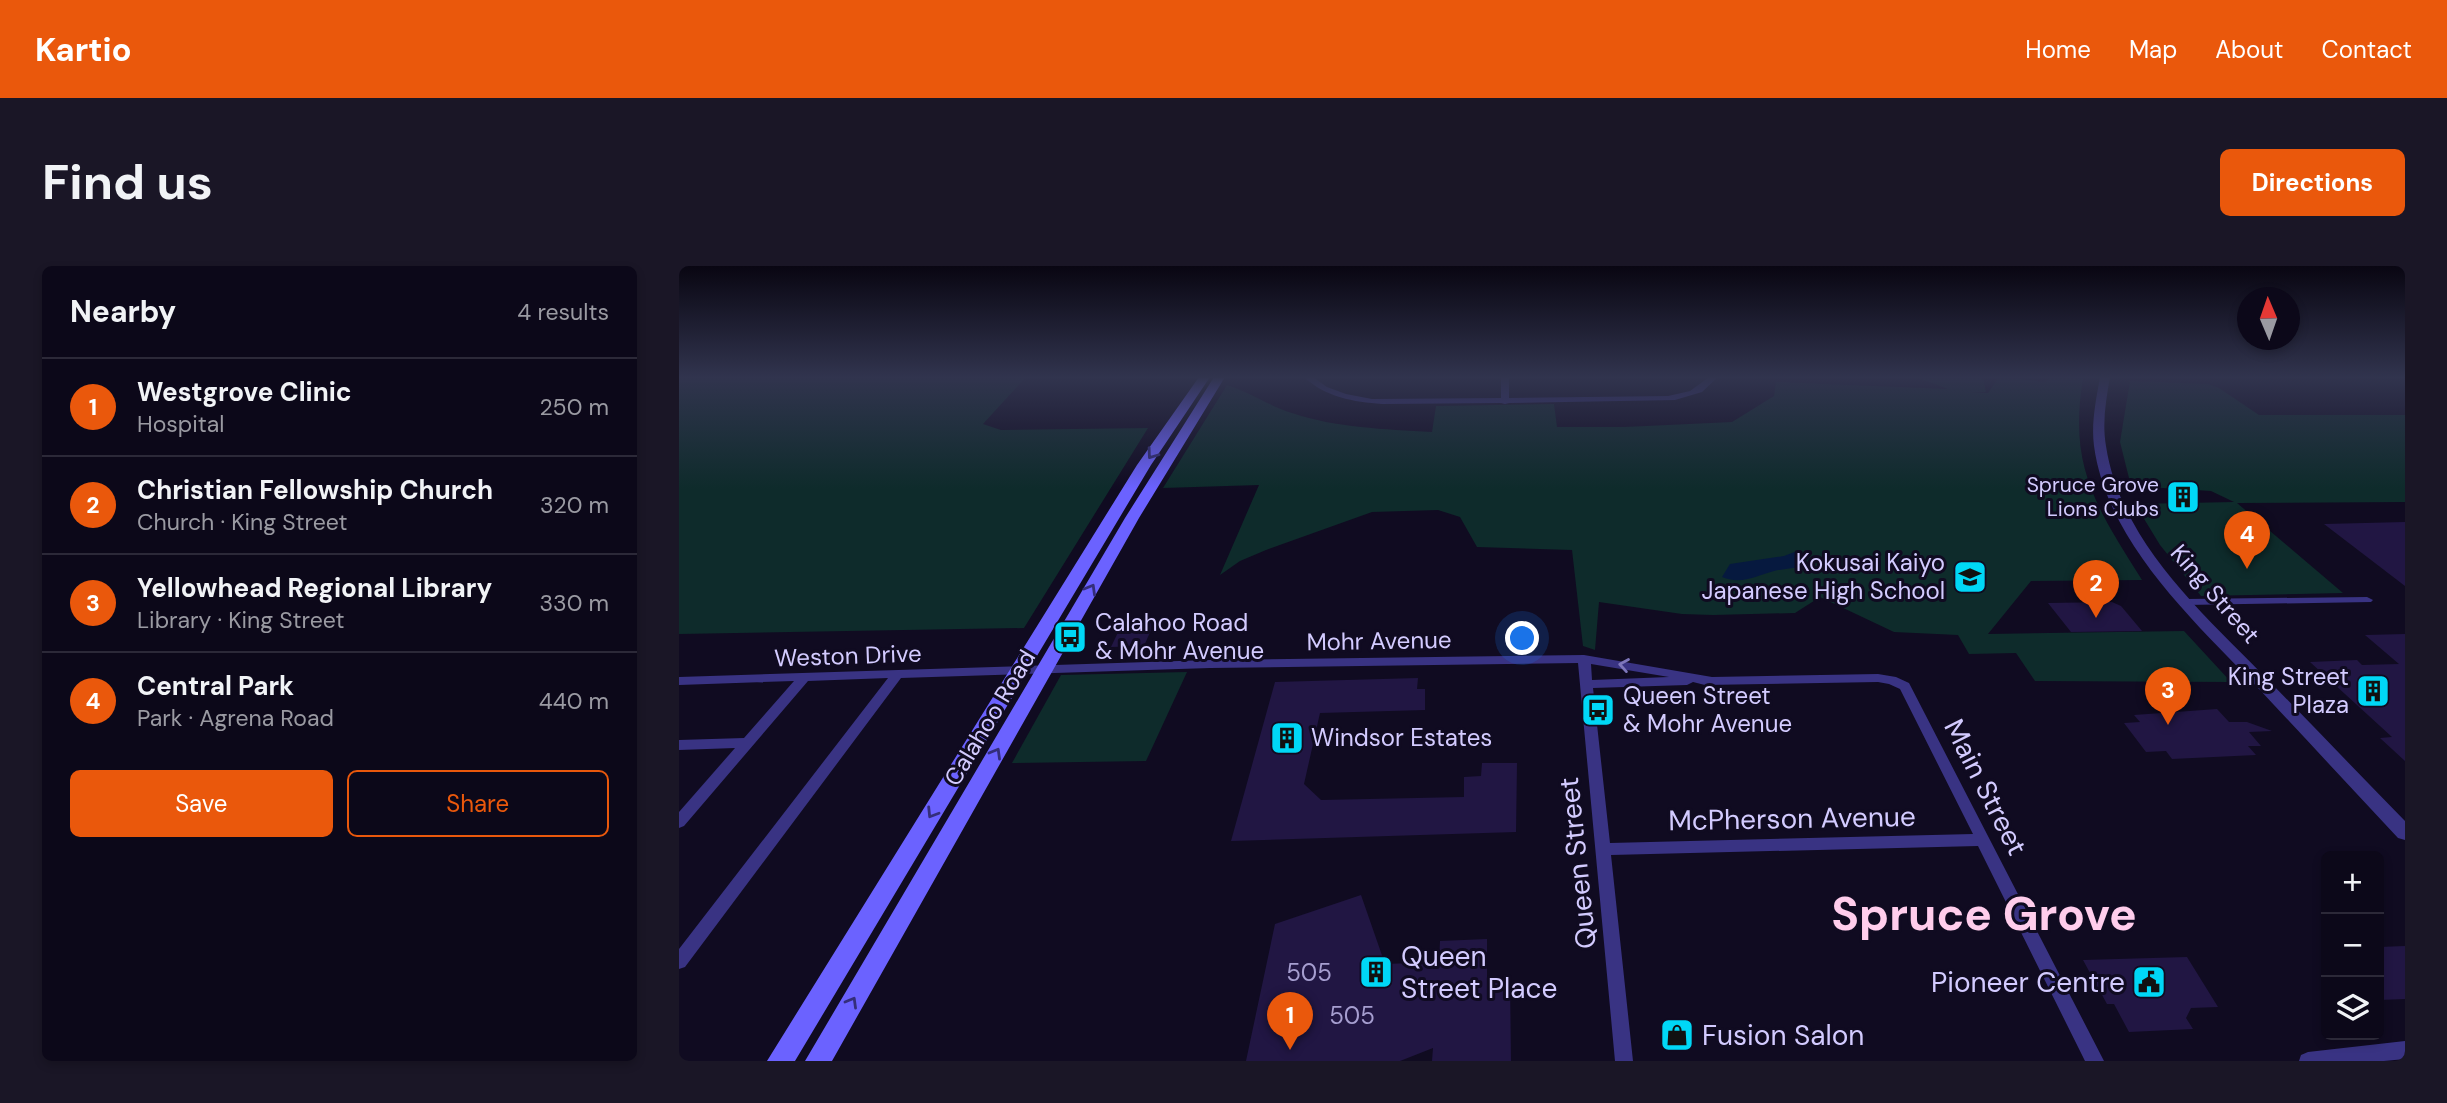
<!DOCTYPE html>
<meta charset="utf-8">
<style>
:root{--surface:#0c0819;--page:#1a1626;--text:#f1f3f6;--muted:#9a9aa2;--line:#2c2938;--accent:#ea580c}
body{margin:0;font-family:"DM Sans",sans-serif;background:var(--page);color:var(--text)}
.controls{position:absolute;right:21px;bottom:21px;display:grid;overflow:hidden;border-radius:10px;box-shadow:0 4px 10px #0003}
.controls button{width:63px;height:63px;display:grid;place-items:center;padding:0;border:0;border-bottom:2px solid var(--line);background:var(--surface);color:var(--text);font:35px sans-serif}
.compass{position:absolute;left:1558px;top:21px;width:63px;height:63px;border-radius:50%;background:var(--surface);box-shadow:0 4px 10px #0003;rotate:358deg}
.you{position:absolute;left:844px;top:373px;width:24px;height:24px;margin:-18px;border:5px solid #fff;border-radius:50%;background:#1a73e8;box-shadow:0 0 0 10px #1a73e833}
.badge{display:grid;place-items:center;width:46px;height:46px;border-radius:50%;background:var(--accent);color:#fff;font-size:23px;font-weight:700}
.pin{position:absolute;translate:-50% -58px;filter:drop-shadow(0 2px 4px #0008)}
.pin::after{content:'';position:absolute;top:37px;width:24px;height:21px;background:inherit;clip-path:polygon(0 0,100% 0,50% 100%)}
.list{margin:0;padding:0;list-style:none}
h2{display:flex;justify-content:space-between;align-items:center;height:91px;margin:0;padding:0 28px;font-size:30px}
h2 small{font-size:23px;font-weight:400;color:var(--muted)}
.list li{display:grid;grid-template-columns:46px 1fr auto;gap:21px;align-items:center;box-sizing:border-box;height:98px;padding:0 28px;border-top:2px solid var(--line)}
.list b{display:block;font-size:26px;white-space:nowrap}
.list p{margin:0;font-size:23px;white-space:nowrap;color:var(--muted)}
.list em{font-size:23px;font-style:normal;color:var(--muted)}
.actions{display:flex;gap:14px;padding:21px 28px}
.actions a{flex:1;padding:16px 0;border:2px solid var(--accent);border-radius:10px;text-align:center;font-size:24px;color:var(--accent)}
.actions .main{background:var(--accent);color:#fff}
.icon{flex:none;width:38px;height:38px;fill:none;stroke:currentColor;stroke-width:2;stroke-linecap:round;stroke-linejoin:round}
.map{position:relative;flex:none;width:1726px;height:795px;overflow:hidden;border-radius:10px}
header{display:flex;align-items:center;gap:42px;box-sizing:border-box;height:98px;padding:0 35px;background:var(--accent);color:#fff}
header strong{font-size:33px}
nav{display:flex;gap:38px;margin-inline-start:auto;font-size:24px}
.intro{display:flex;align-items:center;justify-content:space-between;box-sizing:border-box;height:168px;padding:0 42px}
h1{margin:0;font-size:49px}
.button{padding:18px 32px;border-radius:10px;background:var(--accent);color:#fff;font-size:24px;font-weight:700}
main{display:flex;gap:42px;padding:0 42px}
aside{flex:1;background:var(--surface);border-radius:10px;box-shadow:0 4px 10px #0003}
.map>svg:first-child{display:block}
.green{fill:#0e2b2b}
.water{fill:#06193f}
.building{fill:#211643}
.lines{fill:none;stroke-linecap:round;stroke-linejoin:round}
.minor{fill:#393383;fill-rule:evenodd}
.tertiary{fill:#393383;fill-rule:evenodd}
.secondary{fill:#6b62ff;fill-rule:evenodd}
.oneway{stroke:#342e7a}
.oneway2{stroke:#7e77bb}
.labels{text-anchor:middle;stroke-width:6;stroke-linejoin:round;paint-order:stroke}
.far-poi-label{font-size:21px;fill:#d3cbff;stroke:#100b21;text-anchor:end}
.poi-label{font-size:24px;fill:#d3cbff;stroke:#100b21;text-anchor:start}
.street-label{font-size:24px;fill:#d3cbff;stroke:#100b21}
.near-number-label{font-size:24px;fill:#a69ed0}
.near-street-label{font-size:28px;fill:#d3cbff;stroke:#100b21}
.near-poi-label{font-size:28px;fill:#d3cbff;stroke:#100b21;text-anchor:start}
.near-town-label{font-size:46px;font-weight:bold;fill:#ffcdec;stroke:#100b21}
</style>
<header>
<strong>Kartio</strong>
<nav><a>Home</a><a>Map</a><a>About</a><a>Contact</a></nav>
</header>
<div class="intro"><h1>Find us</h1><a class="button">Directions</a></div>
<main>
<aside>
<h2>Nearby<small>4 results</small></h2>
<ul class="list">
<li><span class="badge">1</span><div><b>Westgrove Clinic</b><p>Hospital</p></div><em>250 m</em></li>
<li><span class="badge">2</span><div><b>Christian Fellowship Church</b><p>Church · King Street</p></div><em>320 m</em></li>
<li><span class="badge">3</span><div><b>Yellowhead Regional Library</b><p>Library · King Street</p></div><em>330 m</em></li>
<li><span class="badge">4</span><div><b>Central Park</b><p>Park · Agrena Road</p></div><em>440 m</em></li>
</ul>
<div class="actions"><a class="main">Save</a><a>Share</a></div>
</aside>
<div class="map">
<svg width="1726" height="795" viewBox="0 0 1726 795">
<rect width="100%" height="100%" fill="#100b21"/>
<!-- green -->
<g class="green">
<path d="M0 111H347L304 158 322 164 469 162 345 362 0 368Z"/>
<path d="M1237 111H1304L1307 126H1291L1309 127 1320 111 1366 116 1371 111 1404 113C1389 201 1418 242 1463 314L1352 315 1309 368 1505 365 1552 416 1356 415 1337 387 1290 388 1279 369 1215 366 1141 331 1116 347 1034 349 1003 348 920 336 916 384 904 380 893 284 798 281 781 251 759 244 693 246 587 284 561 295 541 309 580 219 484 222 548 119C571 126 590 140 613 147 658 162 705 163 753 166L757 140 875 138 878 161H945L1053 156 1095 130 1097 116 1269 123Z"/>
<path d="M1451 115 1529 118 1540 122 1580 149H1726V236L1558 237 1664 327 1522 330 1481 279 1456 238 1555 236 1532 225 1452 220 1441 176Z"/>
<path d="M508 406 467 495 333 497 382 409Z"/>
</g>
<!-- water -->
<path class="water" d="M1118 285 1124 301C1115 302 1104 303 1095 305 1076 310 1063 319 1043 311L1051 298 1105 290Z"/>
<!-- building -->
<g class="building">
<path d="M1726 256V320L1645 258Z"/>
<path d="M1433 336 1442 340 1463 365 1392 366 1369 337Z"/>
<path d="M475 357 465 380 432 381 443 358Z"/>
<path d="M1726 368V495L1701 472 1713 471 1631 396 1678 394 1683 399 1720 398 1686 369Z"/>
<path d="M739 412 738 423H746V444L641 447 625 518 642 534 785 531V511L802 510 803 497H838L837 566 552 575 596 416Z"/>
<path d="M1538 443 1550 456H1568L1593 465 1570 466 1582 480H1569L1577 489 1493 493 1487 485 1467 486 1445 457 1461 456 1455 449Z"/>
<path d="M682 629 706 698 760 696 761 675 808 673V716L831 715 832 795H753L754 782 721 795H567L596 658Z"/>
<path d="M1726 680V733L1700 734V681Z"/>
<path d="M1508 691 1539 741 1512 742 1507 752 1514 763 1450 766 1435 738H1428L1404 694Z"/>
</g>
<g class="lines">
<!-- minor -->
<g class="minor">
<path d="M625 111H634L648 121 667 128 693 133 822 132V111H830V132L989 130 1011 125 1030 111H1039L1023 126 996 134 830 137 826 138 822 137 703 138C675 136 646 131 625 111Z"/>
<path d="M1688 331 1694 334 1692 336 1507 339 1501 336 1507 333Z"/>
<path d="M905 389 1033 411 1199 408 1217 411 1230 417 1425 795H1406L1299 580 932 589 954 795H936L899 397 531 402 222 412 6 701 0 703V683L209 412 129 415 5 560 0 562V546L56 482 0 484V474L65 472 115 415 0 419V411L531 394ZM912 398 990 411 913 414ZM1014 416 1026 419 1199 416 1210 418 1221 423 1294 568 931 577 914 422 1008 419Z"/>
<path d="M1726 775V793L1705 795H1620L1622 789 1629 786Z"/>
</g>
<!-- tertiary -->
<path class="tertiary" d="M1421 111H1431C1427 134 1423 157 1427 180 1442 278 1527 350 1592 417 1637 463 1681 509 1726 555V574L1719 572C1673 523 1627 473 1581 424 1517 357 1428 277 1415 180 1412 157 1417 134 1421 111Z"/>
<!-- secondary -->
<g class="secondary">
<path d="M520 111H531L472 199 116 795H88L458 199Z"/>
<path d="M535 111H546L460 252 153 795H126L446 252Z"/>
</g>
</g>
<!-- one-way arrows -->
<defs><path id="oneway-chevron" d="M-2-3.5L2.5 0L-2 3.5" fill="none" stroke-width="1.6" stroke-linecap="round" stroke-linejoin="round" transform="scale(1.75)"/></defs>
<g class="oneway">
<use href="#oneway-chevron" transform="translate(473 188) rotate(126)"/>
<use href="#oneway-chevron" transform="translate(412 323) rotate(-60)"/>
<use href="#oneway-chevron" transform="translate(317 487) rotate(-60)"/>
<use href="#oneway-chevron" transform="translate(253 547) rotate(122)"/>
<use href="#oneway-chevron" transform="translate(173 736) rotate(-60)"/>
</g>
<use class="oneway2" href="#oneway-chevron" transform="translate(945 399) rotate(-170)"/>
<!-- sky -->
<linearGradient id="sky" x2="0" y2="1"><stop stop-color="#090612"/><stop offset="0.5" stop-color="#31344e"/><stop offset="1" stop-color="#31344e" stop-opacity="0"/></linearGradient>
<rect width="1726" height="223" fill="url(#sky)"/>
<!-- icons -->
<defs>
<symbol id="building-square" viewBox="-11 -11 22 22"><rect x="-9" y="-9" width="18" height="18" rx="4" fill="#00d7f6" stroke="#100b21"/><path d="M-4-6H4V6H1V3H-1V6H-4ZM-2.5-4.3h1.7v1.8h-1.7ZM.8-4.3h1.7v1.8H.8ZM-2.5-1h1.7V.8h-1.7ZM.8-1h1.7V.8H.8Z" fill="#111"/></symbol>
<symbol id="school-square" viewBox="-11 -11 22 22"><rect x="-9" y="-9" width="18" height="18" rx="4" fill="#00d7f6" stroke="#100b21"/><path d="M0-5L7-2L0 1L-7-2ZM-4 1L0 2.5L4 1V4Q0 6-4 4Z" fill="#111"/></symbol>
<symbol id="bus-square" viewBox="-11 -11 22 22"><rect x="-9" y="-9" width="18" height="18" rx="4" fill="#00d7f6" stroke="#100b21"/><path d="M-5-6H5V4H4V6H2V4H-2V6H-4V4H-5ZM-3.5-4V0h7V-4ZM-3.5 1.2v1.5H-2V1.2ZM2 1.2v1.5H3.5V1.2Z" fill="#111"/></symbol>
<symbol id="civic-square" viewBox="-11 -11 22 22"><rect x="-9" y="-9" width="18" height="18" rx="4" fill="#00d7f6" stroke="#100b21"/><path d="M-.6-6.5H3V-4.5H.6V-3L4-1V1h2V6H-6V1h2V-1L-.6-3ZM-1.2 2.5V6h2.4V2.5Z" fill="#111"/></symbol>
<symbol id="shop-square" viewBox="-11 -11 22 22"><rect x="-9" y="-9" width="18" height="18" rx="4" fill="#00d7f6" stroke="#100b21"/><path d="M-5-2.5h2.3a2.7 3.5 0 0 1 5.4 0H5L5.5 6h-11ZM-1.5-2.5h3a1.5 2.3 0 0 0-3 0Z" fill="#111"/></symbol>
</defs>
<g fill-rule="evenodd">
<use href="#building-square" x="1485" y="212" width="38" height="38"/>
<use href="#school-square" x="1272" y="292" width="38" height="38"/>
<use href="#bus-square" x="372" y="352" width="38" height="38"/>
<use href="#building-square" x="1675" y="406" width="38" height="38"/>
<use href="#bus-square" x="900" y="425" width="38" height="38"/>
<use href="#building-square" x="589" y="453" width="38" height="38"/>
<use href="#building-square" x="678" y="687" width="38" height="38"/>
<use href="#civic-square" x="1451" y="697" width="38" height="38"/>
<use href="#shop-square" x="979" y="750" width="38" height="38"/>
</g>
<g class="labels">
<!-- far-poi labels -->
<g class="far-poi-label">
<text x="1480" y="226">Spruce Grove<tspan x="1480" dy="24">Lions Clubs</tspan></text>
</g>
<!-- poi labels -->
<g class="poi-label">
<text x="1266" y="305" text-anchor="end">Kokusai Kaiyo<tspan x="1266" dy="28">Japanese High School</tspan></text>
<text x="416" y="365">Calahoo Road<tspan x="416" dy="28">&amp; Mohr Avenue</tspan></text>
<text x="1670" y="419" text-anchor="end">King Street<tspan x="1670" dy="28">Plaza</tspan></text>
<text x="944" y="438">Queen Street<tspan x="944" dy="28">&amp; Mohr Avenue</tspan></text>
<text x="632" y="480">Windsor Estates</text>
</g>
<!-- street labels -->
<g class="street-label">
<text transform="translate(1536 328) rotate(49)" y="8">King Street</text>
<text transform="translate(700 375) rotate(-1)" y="8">Mohr Avenue</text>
<text transform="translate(169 390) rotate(-2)" y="8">Weston Drive</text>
<text transform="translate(311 452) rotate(-59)" y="8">Calahoo Road</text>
</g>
<!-- near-number labels -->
<g class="near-number-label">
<text x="630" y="715">505</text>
<text x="673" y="758">505</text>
</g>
<!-- near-street labels -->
<g class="near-street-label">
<text transform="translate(1307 521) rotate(63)" y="10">Main Street</text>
<text transform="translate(1113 552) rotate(-1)" y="10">McPherson Avenue</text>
<text transform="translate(898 597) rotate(-96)" y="10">Queen Street</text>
</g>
<!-- near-poi labels -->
<g class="near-poi-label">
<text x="722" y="700">Queen<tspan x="722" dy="32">Street Place</tspan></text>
<text x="1446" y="726" text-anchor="end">Pioneer Centre</text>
<text x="1023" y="779">Fusion Salon</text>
</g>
<!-- near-town labels -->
<g class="near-town-label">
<text x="1305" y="664">Spruce Grove</text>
</g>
</g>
</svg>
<div class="controls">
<button>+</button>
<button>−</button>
<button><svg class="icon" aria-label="layers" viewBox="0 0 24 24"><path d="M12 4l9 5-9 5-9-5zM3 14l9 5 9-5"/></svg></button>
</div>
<svg class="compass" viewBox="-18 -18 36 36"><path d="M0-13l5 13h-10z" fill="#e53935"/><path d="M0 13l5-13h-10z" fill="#9a9aa2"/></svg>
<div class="you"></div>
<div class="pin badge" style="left:611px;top:784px">1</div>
<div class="pin badge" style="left:1417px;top:352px">2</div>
<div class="pin badge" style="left:1489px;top:459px">3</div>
<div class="pin badge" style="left:1568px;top:303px">4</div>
</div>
</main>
